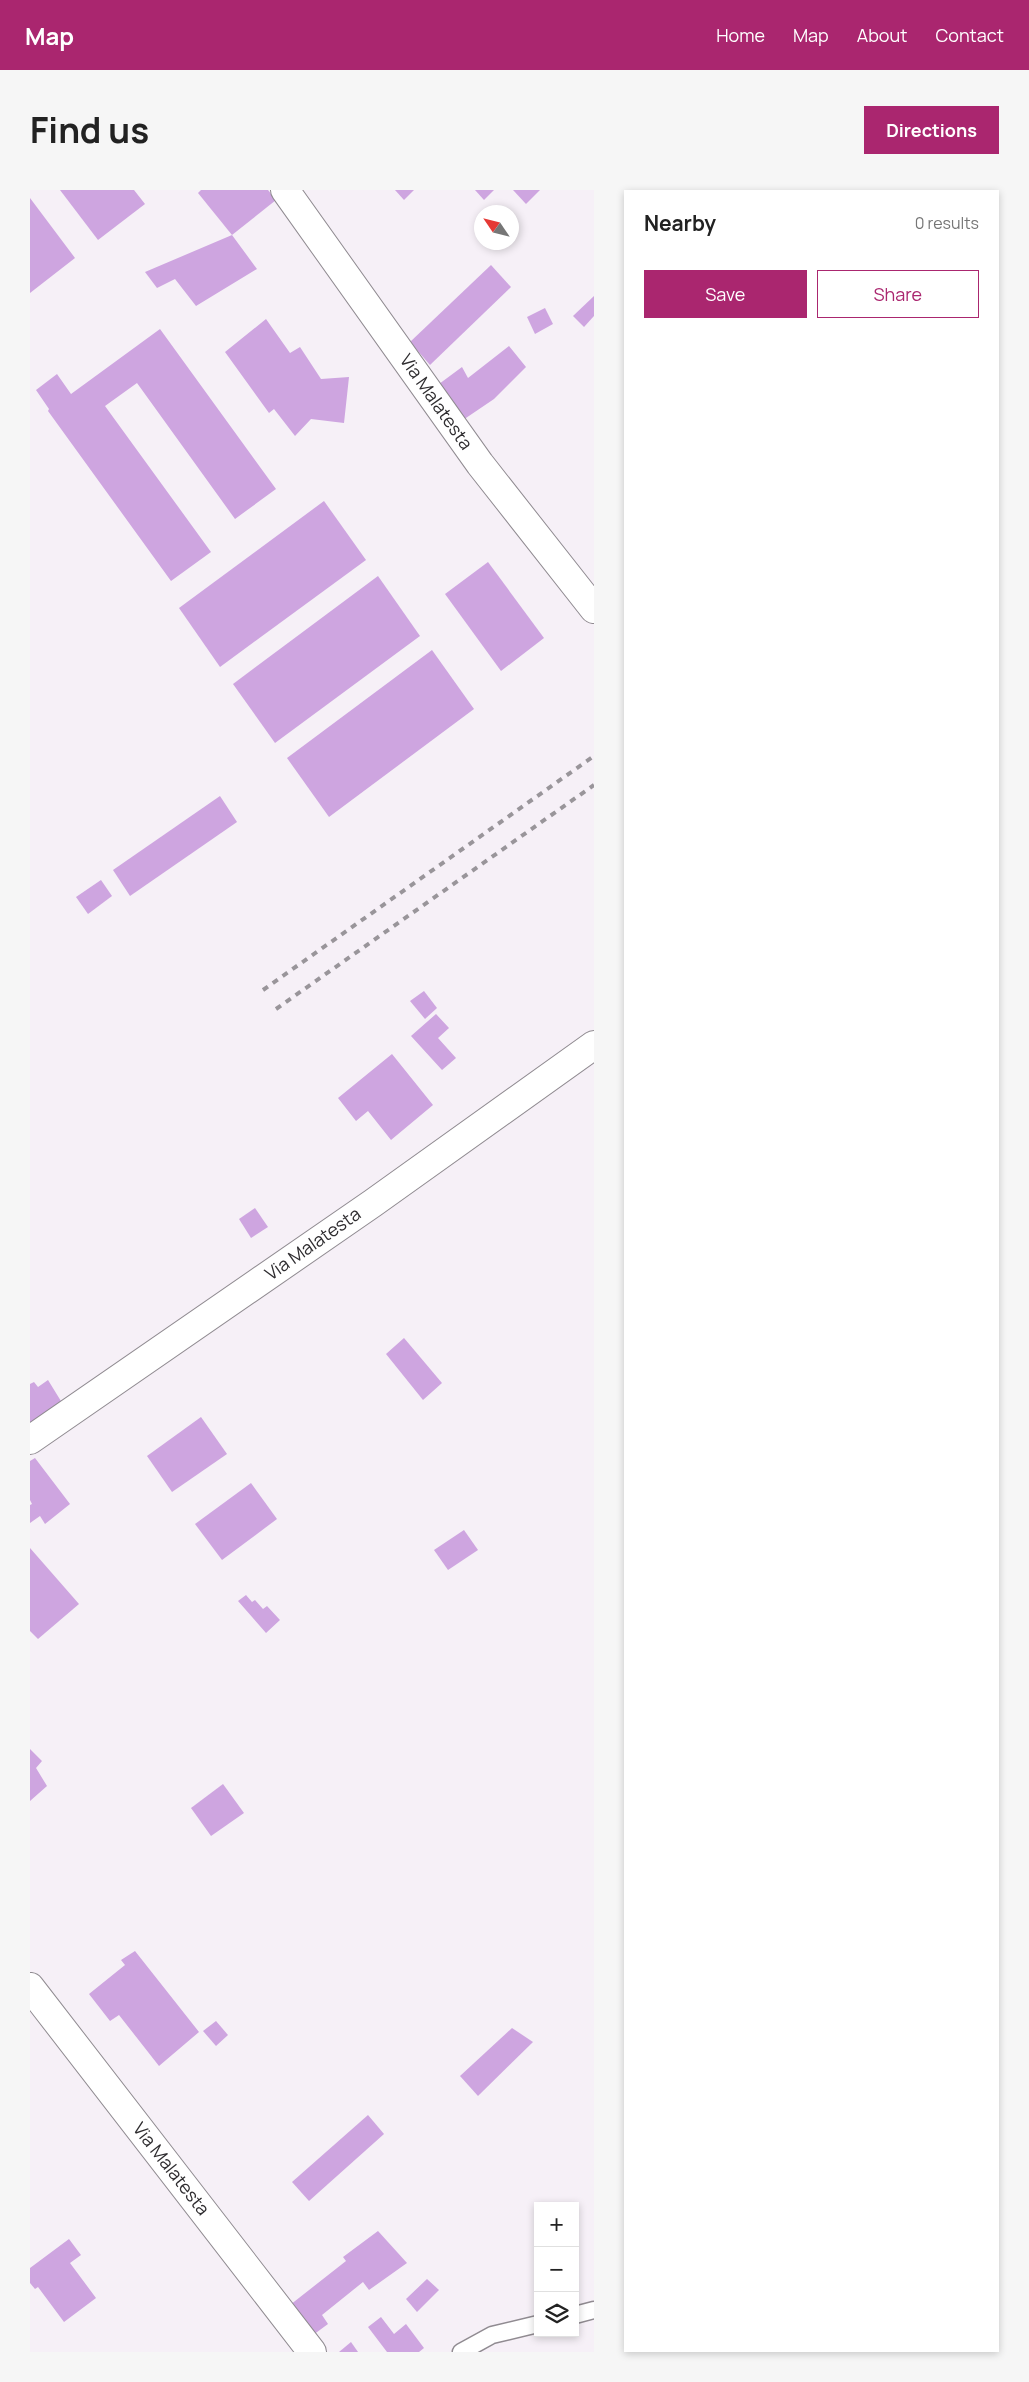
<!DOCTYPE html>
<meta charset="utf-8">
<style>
:root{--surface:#fff;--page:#f6f6f6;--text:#222;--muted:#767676;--line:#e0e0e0;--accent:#aa266f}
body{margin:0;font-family:Manrope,sans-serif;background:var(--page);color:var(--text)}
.controls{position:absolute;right:15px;bottom:15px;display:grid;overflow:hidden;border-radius:0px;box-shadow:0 2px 8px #0003}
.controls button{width:45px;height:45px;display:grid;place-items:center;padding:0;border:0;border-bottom:1px solid var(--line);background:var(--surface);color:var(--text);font:25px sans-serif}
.compass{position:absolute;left:444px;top:15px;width:45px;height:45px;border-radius:50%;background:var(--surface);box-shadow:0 2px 8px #0003;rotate:305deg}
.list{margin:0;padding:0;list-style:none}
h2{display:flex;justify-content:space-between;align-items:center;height:65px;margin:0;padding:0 20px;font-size:21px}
h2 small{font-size:16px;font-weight:400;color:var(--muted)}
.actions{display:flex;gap:10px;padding:15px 20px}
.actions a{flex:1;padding:11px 0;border:1px solid var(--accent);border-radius:0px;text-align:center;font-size:18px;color:var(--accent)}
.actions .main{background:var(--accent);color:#fff}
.icon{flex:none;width:28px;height:28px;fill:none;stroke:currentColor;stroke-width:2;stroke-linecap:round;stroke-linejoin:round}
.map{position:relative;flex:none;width:564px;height:2162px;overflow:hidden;border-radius:0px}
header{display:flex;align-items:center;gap:30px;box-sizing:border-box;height:70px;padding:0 25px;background:var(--accent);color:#fff}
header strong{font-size:24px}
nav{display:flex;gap:28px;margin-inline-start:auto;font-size:18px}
.intro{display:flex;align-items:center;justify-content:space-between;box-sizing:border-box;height:120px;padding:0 30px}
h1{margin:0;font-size:35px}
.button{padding:12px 22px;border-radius:0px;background:var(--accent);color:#fff;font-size:18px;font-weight:700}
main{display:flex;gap:30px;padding:0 30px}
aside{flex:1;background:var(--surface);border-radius:0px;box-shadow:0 2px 8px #0003}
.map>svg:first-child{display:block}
.building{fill:#cea5e0}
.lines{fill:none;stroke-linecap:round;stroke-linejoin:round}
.lane-casing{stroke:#908b91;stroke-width:19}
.street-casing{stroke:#908b91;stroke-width:30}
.lane{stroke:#fff;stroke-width:16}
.street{stroke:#fff;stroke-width:28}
.rail{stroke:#99959a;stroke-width:4;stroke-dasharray:6 6;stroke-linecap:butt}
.labels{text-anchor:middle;stroke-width:4.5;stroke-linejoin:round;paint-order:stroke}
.street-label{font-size:18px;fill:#2f2d30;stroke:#fff}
</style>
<header>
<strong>Map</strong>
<nav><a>Home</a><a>Map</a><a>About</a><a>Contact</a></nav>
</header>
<div class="intro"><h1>Find us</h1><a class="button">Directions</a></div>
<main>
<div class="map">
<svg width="564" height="2162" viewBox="0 0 564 2162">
<rect width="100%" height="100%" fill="#f6f0f7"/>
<!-- building -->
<g class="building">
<path d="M30 0H104L115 14 68 50Z"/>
<path d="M171 0H238L246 10 202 45 168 3Z"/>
<path d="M365 0H384L374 10Z"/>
<path d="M445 0H464L454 10Z"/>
<path d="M483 0H510L496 14Z"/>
<path d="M0 8 45 68 0 103Z"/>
<path d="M202 45 227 79 166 116 145 89 127 98 115 82Z"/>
<path d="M461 75 481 97 400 175 380 152Z"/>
<path d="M564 106V126L554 137 543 126Z"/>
<path d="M515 118 523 134 505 144 497 127Z"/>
<path d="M236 129 260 163 270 157 291 189 319 187 314 233 281 229 265 246 244 219 239 223 195 162Z"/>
<path d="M130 139 246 299 205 329 107 193 75 216 181 362 141 391 18 221 19 219 6 200 27 184 41 204Z"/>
<path d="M479 156 496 177 464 209 433 230 409 194 432 177 438 188Z"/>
<path d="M294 311 336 370 190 477 149 418Z"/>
<path d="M458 372 514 448 471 481 415 404Z"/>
<path d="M348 386 390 446 245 553 203 494Z"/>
<path d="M402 460 444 519 299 627 257 568Z"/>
<path d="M190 606 207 632 100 706 83 680Z"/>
<path d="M71 690 82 706 58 724 46 707Z"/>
<path d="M394 801 407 818 395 829 380 811Z"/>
<path d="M406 824 419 838 408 848 426 868 412 880 381 846Z"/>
<path d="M362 864 403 915 361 950 338 921 326 931 308 908Z"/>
<path d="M225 1018 238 1037 221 1048 209 1029Z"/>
<path d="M374 1148 412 1193 393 1210 356 1164Z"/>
<path d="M18 1190 34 1216 0 1236V1194L4 1192 8 1197Z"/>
<path d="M171 1227 197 1264 142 1302 117 1266Z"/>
<path d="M5 1268 40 1314 15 1334 10 1326 0 1333V1315L2 1314 0 1310V1271Z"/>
<path d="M221 1293 247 1329 192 1370 165 1334Z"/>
<path d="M434 1340 448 1360 418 1380 404 1360Z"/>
<path d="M0 1358 49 1414 8 1449 0 1441Z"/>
<path d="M216 1405 222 1412 225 1410 233 1419 237 1416 250 1430 236 1443 208 1411Z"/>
<path d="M0 1559 12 1571 6 1578 17 1596 0 1611Z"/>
<path d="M193 1594 214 1623 181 1646 161 1618Z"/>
<path d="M105 1761 169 1842 129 1876 89 1825 80 1831 59 1804 95 1775 91 1770Z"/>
<path d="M186 1831 198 1845 186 1856 173 1841Z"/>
<path d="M482 1838 503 1852 448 1906 430 1886Z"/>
<path d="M338 1925 354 1944 279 2011 262 1992Z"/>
<path d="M348 2041 377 2073 339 2100 333 2092 292 2125 298 2134 283 2145 260 2115 316 2071 313 2067Z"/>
<path d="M39 2049 51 2065 40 2073 66 2108 34 2132 8 2097 5 2099 0 2093V2078Z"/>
<path d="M397 2089 409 2100 387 2122 376 2109Z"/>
<path d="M351 2127 364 2144 376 2134 394 2158 389 2162H357L338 2137Z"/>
<path d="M321 2152 328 2162H309Z"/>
</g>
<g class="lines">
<defs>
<g id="lane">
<path d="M545 2125 564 2120"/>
<path d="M431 2162 462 2145 508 2134"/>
</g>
<g id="street">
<path d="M255 0 450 274 564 419"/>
<path d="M0 1250 343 1013 564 855"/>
<path d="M0 1797 282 2162"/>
</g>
</defs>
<!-- lane casing -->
<use href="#lane" class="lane-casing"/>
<!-- street casing -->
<use href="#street" class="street-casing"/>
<!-- lane -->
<use href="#lane" class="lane"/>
<!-- street -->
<use href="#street" class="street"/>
<!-- rail -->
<g class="rail">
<path d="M233 800 564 566"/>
<path d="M246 819 564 595"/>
</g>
</g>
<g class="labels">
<!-- street labels -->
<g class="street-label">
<text transform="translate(406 212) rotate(55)" y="6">Via Malatesta</text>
<text transform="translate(283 1054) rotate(-35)" y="6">Via Malatesta</text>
<text transform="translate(141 1979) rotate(52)" y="6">Via Malatesta</text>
</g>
</g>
</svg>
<div class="controls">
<button>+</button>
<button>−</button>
<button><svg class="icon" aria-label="layers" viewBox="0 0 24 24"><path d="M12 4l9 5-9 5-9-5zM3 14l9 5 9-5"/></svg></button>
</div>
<svg class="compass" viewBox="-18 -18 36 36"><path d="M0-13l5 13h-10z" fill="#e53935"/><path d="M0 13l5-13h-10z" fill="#767676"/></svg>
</div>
<aside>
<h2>Nearby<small>0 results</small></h2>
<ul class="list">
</ul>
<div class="actions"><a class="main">Save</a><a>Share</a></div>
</aside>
</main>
